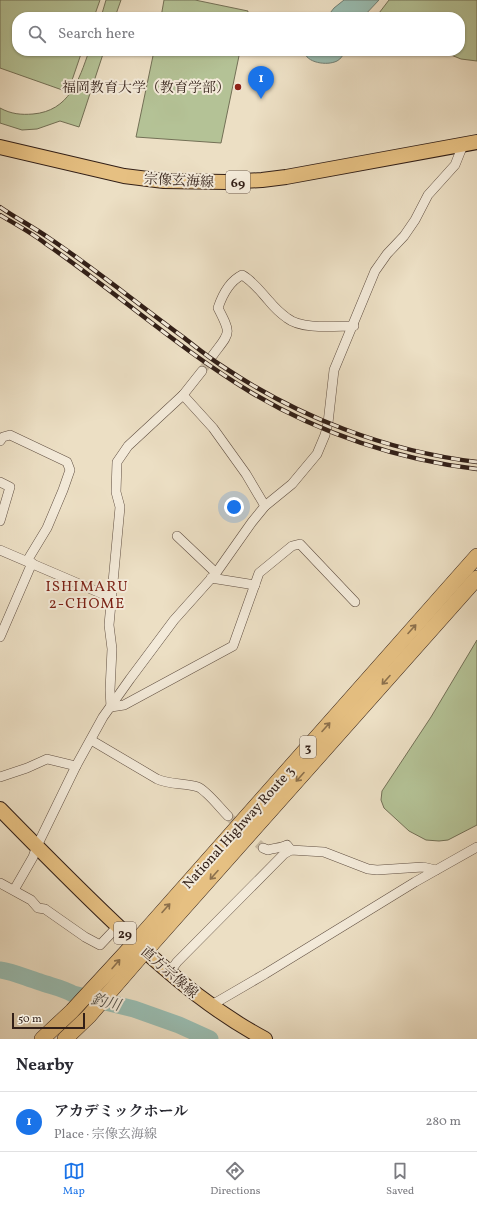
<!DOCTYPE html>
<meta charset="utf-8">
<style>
:root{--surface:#fff;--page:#f7f7f7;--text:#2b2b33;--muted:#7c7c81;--line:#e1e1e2;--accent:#1a73e8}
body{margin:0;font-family:Vollkorn,"Noto Serif JP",serif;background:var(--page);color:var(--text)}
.scale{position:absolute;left:12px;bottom:10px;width:73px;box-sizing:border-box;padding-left:4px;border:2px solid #321f17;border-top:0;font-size:11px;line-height:14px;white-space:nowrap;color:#321f17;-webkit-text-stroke:3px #f3ead9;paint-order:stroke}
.you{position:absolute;left:234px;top:507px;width:14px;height:14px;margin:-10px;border:3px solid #fff;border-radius:50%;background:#1a73e8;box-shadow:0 0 0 6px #1a73e833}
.badge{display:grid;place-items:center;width:26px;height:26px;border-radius:50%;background:var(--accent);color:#fff;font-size:13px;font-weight:700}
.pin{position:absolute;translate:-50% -33px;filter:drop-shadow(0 1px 2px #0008)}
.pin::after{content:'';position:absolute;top:21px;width:14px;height:12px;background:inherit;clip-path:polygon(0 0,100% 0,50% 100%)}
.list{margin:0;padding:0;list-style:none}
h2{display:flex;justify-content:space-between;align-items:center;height:52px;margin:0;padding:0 16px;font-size:17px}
h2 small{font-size:13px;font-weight:400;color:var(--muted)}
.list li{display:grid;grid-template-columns:26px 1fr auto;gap:12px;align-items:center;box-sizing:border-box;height:60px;padding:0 16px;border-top:1px solid var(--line)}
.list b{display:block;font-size:15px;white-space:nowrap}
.list p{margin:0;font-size:13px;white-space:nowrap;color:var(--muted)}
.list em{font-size:13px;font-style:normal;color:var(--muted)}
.icon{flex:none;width:22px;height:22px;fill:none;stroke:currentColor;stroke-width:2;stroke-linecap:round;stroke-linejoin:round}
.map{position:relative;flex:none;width:477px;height:1039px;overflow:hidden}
.search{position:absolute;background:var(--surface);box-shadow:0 1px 3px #0004;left:12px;right:12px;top:12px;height:44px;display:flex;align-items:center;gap:10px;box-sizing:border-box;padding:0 14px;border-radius:16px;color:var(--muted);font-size:15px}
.sheet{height:112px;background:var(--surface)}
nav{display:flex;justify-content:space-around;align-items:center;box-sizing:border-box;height:56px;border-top:1px solid var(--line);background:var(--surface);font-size:11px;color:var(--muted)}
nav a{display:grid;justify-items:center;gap:2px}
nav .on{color:var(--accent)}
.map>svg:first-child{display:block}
.green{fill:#b4c296;stroke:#737056}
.water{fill:#99bdb2;stroke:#707e74}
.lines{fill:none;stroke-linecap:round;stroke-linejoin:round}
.river{stroke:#99bdb2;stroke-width:17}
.minor-tunnel{stroke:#c7b9a1;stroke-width:9;stroke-dasharray:9 4.5;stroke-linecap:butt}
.minor-casing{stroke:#604f42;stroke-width:10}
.primary-casing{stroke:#321f17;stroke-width:16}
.trunk-casing{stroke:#321f17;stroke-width:16}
.minor{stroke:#f3ead9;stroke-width:9}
.primary{stroke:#e6c082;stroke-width:14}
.trunk{stroke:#e6c082;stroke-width:15}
.rail-casing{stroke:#321f17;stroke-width:4.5}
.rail{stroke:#f3ead9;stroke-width:3;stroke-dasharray:9;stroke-linecap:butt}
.trunk-bridge-casing{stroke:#321f17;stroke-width:16;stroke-linecap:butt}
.trunk-bridge{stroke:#e6c082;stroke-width:15}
.oneway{stroke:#8c704c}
.poi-dot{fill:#8f2418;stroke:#f3ead9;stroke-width:1.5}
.labels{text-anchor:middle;stroke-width:4;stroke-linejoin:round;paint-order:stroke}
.shield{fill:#f3ead9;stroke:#6c5c51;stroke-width:1}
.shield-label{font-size:13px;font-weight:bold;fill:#321f17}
.poi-label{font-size:14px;fill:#321f17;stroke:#f3ead9;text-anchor:end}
.street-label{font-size:14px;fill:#321f17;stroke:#f3ead9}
.neighbourhood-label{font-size:15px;letter-spacing:1px;fill:#7a1f14;stroke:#f3ead9}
.water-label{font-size:15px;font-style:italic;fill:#514e46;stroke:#f3ead9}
</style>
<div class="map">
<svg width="477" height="1039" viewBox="0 0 477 1039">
<rect width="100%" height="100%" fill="#ecdfc4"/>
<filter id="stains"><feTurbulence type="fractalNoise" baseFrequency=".005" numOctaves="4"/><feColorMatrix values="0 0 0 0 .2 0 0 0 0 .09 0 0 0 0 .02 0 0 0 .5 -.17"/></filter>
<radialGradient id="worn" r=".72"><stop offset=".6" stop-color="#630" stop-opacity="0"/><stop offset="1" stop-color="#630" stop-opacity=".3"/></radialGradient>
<!-- green -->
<g class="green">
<path d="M0 0H100L94 17H17V51H82L68 92 0 68Z"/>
<path d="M106 0H121L115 17H101Z"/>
<path d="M164 0H195L248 11 247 17H161Z"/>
<path d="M389 0H477V61L461 59 441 51H460V17H376Z"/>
<path d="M89 51H104L79 127 60 121 37 129 22 130 0 123V108C11 114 21 115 33 114 69 111 79 80 89 51Z"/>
<path d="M154 51H240L221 143 136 137Z"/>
<path d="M477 640V825L448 840 439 841 426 840 409 831 384 808 381 800 382 791 431 717Z"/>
</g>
<!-- water -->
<g class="water">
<path d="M344 0H379L363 17H327L334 8Z"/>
<path d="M304 51H345C343 55 341 59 337 61 327 66 306 63 304 51Z"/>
</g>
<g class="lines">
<!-- river -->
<path class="river" d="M0 970C14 972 26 978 40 982 51 986 63 988 73 994L134 1009 179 1025 210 1039"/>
<!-- minor-tunnel -->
<g class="minor-tunnel">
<path d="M202 371 213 355"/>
<path d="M228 816 263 848"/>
</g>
<defs>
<g id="minor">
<path d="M213 355C230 332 232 335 218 308 222 296 230 281 242 275 253 281 260 291 269 301 274 307 280 313 287 318 302 330 335 326 354 326"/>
<path d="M183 395 213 428 246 474 265 506"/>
<path d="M0 441 3 437 10 435 67 462 70 470 63 490 47 528 27 561"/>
<path d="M0 482 10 487 0 521"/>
<path d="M177 536 216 573"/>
<path d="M0 550 112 598"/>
<path d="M211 578 255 585"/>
<path d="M0 637 32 563"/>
<path d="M111 707 110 690 112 649 109 625 120 507 116 492 117 462 128 446 183 395 202 371"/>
<path d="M111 707 124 705 233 646 259 573 292 546 300 544 355 602"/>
<path d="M91 740 157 779C171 785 185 783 198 787 207 791 220 808 228 816"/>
<path d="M0 777 27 768 47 759 76 766"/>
<path d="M263 848 268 850C274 848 281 848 287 845L291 850"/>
<path d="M0 883 31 900 38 908 45 909 85 937 100 945 118 926"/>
<path d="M14 890 33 857 37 846 76 766 103 717 130 679 174 620 216 573 252 522 265 506 292 484 317 454 325 435 328 423 334 370 375 271 387 254 404 236 415 220 428 195 455 165 463 145"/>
<path d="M169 973 177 962 284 854 291 850 324 852 368 869 377 870 423 867 436 870"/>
<path d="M210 1006 265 974 415 882 477 847"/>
</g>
<g id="primary">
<path d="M0 147 124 176 164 181 226 182 262 180 286 177 477 142"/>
<path d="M0 809C45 855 89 900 136 943 177 980 216 1013 265 1039"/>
</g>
<g id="trunk">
<path d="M140 937 477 556"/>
<path d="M151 945 477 578"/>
<path d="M42 1039 72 1011 130 948"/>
<path d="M65 1039 89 1016 140 957"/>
</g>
</defs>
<!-- minor casing -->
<use href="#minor" class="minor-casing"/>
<!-- primary casing -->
<use href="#primary" class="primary-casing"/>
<!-- trunk casing -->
<use href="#trunk" class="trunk-casing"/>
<!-- minor -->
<use href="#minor" class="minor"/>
<!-- primary -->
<use href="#primary" class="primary"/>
<!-- trunk -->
<use href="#trunk" class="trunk"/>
<defs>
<g id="rail">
<path d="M0 207C16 218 33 227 49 238 95 269 138 304 183 337 196 347 208 357 222 366 298 417 386 451 477 462"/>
<path d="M0 215C15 224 32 233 46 244 116 292 179 349 252 393 319 433 399 460 477 469"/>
</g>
</defs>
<!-- rail casing -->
<use href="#rail" class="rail-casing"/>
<!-- rail -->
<use href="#rail" class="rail"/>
<defs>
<g id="trunk-bridge">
<path d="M130 948 140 937"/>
<path d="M140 957 151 945"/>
</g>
</defs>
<!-- trunk-bridge casing -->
<use href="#trunk-bridge" class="trunk-bridge-casing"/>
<!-- trunk-bridge -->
<use href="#trunk-bridge" class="trunk-bridge"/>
</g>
<!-- one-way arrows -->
<defs><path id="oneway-shaft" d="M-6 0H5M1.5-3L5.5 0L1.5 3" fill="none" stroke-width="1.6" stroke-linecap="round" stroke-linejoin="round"/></defs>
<g class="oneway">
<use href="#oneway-shaft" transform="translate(412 629) rotate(-48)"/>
<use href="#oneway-shaft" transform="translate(386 680) rotate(132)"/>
<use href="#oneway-shaft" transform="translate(326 727) rotate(-48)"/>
<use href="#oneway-shaft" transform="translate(300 777) rotate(132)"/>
<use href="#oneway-shaft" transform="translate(214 875) rotate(132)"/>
<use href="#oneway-shaft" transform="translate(166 908) rotate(-48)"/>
<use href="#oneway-shaft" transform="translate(116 964) rotate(-49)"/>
</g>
<!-- markers -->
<circle class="poi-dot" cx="238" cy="87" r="4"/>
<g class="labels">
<!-- shield labels -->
<g class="shield">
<rect x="226" y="171" width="24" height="22" rx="3"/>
<rect x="300" y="736" width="16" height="22" rx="3"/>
<rect x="114" y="922" width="22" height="22" rx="3"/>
</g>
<g class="shield-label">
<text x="238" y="187">69</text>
<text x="308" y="752">3</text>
<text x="125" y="938">29</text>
</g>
<!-- poi labels -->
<g class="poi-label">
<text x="230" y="92">福岡教育大学（教育学部）</text>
</g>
<!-- street labels -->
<g class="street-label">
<text transform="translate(179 180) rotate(3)" y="5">宗像玄海線</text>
<text transform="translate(238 827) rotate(-48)" y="5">National Highway Route 3</text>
<text transform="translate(170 972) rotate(41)" y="5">直方宗像線</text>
</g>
<!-- neighbourhood labels -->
<g class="neighbourhood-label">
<text x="87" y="591">ISHIMARU<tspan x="87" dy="17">2-CHOME</tspan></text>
</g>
<!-- water labels -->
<g class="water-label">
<text transform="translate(106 1002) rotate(14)" y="5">釣川</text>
</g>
</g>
<rect width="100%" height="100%" filter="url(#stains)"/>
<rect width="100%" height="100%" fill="url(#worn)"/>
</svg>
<div class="scale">50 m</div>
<div class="you"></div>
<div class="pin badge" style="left:261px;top:99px">1</div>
<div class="search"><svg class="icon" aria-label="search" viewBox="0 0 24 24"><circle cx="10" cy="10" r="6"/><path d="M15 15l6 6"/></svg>Search here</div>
</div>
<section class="sheet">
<h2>Nearby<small></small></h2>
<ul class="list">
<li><span class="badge">1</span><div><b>アカデミックホール</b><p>Place · 宗像玄海線</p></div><em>280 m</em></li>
</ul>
</section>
<nav>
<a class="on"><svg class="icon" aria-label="map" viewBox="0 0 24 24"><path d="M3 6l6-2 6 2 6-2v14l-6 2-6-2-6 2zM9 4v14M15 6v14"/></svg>Map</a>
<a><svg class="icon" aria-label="directions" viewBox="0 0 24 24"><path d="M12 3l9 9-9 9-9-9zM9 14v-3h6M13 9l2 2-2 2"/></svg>Directions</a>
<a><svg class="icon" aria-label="saved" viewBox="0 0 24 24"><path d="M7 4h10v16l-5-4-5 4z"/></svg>Saved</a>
</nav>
